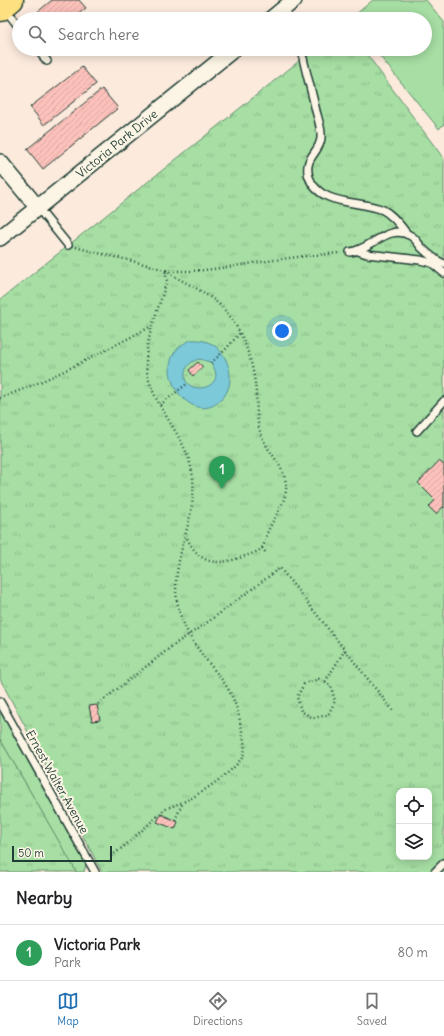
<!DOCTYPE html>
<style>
:root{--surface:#fff;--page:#f2f2f2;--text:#202124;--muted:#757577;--line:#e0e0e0;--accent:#1f6fb2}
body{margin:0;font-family:Delius,sans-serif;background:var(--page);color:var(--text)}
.controls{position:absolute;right:12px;bottom:12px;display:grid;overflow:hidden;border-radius:8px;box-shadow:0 2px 10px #0003}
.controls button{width:36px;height:36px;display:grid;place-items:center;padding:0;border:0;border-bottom:1px solid var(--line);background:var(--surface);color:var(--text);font:20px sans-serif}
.scale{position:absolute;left:12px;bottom:10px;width:100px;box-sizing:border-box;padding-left:4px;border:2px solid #1f3d34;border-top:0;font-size:11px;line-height:14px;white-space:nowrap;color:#1f3d34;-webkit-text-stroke:3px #fcf5e5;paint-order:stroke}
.you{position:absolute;left:282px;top:331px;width:14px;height:14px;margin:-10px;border:3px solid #fff;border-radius:50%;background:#1a73e8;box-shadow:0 0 0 6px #1a73e833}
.badge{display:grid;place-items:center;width:26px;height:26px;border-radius:50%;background:var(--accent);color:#fff;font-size:13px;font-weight:700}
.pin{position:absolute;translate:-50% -33px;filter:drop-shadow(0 1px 2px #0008)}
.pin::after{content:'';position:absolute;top:21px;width:14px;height:12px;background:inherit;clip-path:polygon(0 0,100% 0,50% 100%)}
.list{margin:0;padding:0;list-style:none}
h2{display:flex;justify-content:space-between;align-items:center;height:52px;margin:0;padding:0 16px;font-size:17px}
h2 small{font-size:13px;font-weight:400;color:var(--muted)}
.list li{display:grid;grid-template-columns:26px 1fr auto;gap:12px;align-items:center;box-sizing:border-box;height:56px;padding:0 16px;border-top:1px solid var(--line)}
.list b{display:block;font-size:15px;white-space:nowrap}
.list p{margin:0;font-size:13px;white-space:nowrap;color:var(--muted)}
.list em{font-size:13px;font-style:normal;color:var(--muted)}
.icon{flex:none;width:22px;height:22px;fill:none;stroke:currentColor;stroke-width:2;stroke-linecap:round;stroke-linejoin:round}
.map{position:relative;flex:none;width:444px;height:872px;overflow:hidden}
.search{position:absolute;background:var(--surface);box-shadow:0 2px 10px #0003;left:12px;right:12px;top:12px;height:44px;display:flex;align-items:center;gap:10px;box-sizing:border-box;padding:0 14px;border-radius:22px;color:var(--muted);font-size:15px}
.sheet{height:108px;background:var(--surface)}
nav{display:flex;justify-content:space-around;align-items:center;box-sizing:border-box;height:56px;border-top:1px solid var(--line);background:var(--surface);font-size:11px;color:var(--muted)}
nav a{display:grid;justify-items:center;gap:2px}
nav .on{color:var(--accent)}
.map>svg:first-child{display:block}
.grass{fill:#a6dea3;stroke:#628e6c}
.park{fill:url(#park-tufts);stroke:#628e6c;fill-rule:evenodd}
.water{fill:#7cc9da;stroke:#579198;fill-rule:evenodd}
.building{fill:url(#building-hatch);stroke:#1f3d34}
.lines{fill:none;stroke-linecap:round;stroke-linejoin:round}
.lane-casing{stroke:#1f3d34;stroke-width:10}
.street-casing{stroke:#1f3d34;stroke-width:18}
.primary-casing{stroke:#1f3d34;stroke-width:25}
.path{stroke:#1f3d34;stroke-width:2.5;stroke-dasharray:1 3;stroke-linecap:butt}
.lane{stroke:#fcf5e5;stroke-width:7}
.street{stroke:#fcf5e5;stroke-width:15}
.primary{stroke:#fde080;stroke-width:22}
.labels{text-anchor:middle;stroke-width:4;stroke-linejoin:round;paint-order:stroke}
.street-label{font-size:12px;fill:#1f3d34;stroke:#fcf5e5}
</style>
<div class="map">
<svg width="444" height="872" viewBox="0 0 444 872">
<defs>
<pattern id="park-tufts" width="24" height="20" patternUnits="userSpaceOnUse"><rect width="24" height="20" fill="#a6dea3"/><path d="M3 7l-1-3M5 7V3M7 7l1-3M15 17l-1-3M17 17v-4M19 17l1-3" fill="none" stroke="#8ebf8d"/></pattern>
<pattern id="building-hatch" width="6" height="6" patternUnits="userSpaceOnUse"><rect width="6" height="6" fill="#fdc1bb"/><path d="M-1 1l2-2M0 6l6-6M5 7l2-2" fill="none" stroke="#d8a7a1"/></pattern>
</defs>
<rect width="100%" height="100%" fill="#fcebdd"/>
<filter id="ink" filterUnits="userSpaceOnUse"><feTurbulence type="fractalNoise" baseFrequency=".025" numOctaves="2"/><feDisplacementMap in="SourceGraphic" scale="8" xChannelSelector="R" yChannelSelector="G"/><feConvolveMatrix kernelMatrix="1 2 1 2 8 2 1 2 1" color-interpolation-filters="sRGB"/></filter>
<g filter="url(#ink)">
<!-- grass -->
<g class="grass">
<path d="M373 0H426L444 22V124L439 129 374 49H425V19H350Z"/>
<path d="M0 713H1L86 865 84 872H76L0 739Z"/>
</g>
<!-- park -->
<g class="park">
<path d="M314 49H363L444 159V872H102L0 679V300ZM399 791H429V857H399Z"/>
<path d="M0 739 76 871V872H0Z"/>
</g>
<!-- water -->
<path class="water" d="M191 340C207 339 219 345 226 360 231 370 232 385 225 395 194 438 140 360 191 340ZM200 359 210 362C234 391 176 399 186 369 189 363 194 360 200 359Z"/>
<!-- building -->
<g class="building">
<path d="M52 0H79L86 8 72 19H29Z"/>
<path d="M82 67 96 84 44 125 30 107Z"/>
<path d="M102 89 118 108 43 169 27 149Z"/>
<path d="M198 362 203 367 193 376 189 370Z"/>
<path d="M439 461 444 465V508L443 507 436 514 429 507 435 500 418 483Z"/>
<path d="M97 705 100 720 92 721 89 706Z"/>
<path d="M161 814 178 822 175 829 157 822Z"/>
</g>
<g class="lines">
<defs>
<g id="lane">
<path d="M5 9 19 27"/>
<path d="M37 49 47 61"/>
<path d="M303 58C307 76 312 93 316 111 318 119 322 129 321 138 320 153 303 157 309 177 319 207 362 200 383 210 393 215 401 226 407 234"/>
<path d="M38 208 68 245"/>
<path d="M358 251 367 254 420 260 432 263 444 273"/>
<path d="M350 252C371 250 389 222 411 236 415 238 418 243 421 247 428 254 435 260 444 264"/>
<path d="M417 431 444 401"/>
<path d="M0 702 95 872"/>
<path d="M435 872 444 863"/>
</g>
<g id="street">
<path d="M271 19 294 0"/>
<path d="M0 162 38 208"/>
<path d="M0 238 234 49"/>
</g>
<path id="primary" d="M0 10 12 0"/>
</defs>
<!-- lane casing -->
<use href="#lane" class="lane-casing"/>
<!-- street casing -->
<use href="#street" class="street-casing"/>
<!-- primary casing -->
<use href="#primary" class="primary-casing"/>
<!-- path -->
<g class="path">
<path d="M76 247C105 256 135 260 164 270 169 272 174 276 179 279 194 287 210 295 222 307 243 329 254 363 256 393 257 406 256 421 261 434 268 455 288 467 286 491 284 505 275 516 269 529 266 534 266 541 263 546 260 552 251 554 245 556 217 566 200 566 186 536"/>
<path d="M211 363 225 350 240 333"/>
<path d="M0 398C53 379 102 352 152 326L167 281 165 270C191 273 215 269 241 265 274 260 307 255 341 253"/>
<path d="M160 405 188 383"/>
<path d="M262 548 267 554"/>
<path d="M325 682 331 686 335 701 328 715 313 718 301 711 297 697 304 684 319 679 325 682 345 650"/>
<path d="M98 704 175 644 208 622 280 568 394 712"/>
<path d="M175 820 183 802"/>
<path d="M111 856C126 846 139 833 152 821 156 817 161 812 166 809 173 805 180 804 187 800 199 795 242 766 244 753 246 746 243 738 242 731 239 714 235 699 225 684 204 655 183 637 177 600 170 554 204 510 190 463 180 428 148 401 146 363 146 350 149 338 152 326"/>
</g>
<!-- lane -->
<use href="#lane" class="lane"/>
<!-- street -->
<use href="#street" class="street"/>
<!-- primary -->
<use href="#primary" class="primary"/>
</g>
</g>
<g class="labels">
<!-- street labels -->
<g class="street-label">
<text transform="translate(117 144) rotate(-39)" y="4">Victoria Park Drive</text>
<text transform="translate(57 782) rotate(61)" y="4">Ernest Walter Avenue</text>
</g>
</g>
</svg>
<div class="controls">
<button><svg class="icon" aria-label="locate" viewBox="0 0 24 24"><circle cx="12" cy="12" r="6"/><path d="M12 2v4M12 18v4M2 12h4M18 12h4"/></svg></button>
<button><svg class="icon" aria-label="layers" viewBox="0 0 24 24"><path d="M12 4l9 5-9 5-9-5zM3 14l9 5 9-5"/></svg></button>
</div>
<div class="scale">50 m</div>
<div class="you"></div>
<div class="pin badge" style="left:222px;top:489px;background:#2e9e5b">1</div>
<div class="search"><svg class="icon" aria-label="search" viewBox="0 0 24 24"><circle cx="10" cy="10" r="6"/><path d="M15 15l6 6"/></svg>Search here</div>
</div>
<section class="sheet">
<h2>Nearby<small></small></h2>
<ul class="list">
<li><span class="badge" style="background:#2e9e5b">1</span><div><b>Victoria Park</b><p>Park</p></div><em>80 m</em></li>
</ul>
</section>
<nav>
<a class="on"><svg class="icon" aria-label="map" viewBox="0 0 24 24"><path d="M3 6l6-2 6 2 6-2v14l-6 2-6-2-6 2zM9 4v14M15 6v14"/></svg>Map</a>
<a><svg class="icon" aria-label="directions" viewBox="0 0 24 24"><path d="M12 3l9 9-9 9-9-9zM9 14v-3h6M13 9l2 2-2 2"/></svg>Directions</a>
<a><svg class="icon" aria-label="saved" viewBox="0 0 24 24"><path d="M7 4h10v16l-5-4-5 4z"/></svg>Saved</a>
</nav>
